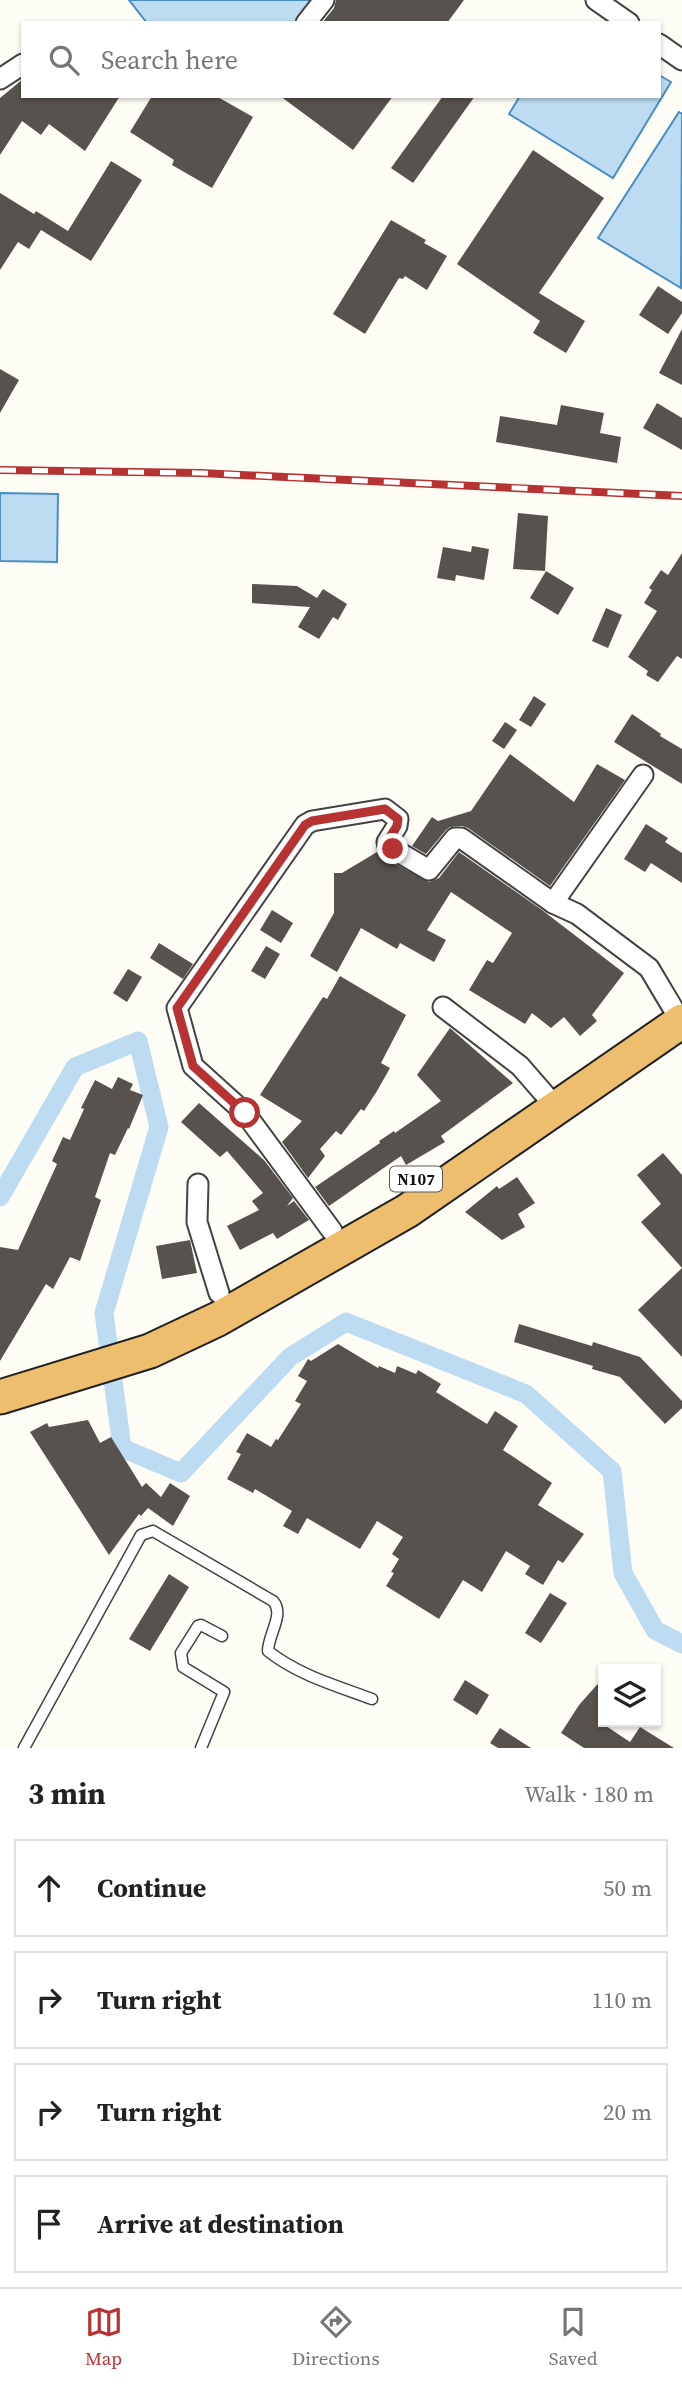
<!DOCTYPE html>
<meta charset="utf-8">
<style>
:root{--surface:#fff;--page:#f2f2f2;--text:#222;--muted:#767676;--line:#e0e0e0;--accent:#b73233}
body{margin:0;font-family:"Source Serif 4",serif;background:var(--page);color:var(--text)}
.controls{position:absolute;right:21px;bottom:21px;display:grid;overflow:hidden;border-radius:0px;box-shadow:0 2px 5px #0004}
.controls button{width:63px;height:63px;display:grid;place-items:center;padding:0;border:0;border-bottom:2px solid var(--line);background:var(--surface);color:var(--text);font:35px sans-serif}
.stop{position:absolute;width:21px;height:21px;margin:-16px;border:5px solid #b73233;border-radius:50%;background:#fff}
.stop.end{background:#b73233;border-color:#fff;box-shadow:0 2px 7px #0008}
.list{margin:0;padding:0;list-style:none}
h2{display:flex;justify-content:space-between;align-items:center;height:91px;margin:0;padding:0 28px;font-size:30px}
h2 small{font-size:23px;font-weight:400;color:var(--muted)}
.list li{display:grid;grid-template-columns:46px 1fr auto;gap:21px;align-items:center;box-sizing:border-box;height:98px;margin:0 14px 14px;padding:0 14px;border:2px solid var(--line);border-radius:0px}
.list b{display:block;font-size:26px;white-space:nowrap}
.list em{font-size:23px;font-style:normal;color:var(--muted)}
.icon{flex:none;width:38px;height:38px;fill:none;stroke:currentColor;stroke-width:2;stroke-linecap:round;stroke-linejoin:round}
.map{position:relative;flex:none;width:682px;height:1748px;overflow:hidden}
.search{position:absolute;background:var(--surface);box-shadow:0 2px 5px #0004;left:21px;right:21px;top:21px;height:77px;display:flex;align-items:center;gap:18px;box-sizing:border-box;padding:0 24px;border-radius:0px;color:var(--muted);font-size:26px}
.sheet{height:539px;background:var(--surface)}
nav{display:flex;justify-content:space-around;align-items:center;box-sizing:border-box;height:98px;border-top:2px solid var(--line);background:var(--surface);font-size:19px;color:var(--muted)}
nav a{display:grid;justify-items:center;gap:4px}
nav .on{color:var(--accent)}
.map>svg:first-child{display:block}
.water{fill:#bddcf2;stroke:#498ec4;stroke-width:2}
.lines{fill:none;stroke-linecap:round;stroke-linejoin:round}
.canal{stroke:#bddcf2;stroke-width:19}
.building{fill:#58524e}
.service-casing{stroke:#434343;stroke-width:13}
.minor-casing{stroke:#434343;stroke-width:23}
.trunk-casing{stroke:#212121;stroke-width:37}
.service{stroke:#fff;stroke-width:10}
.minor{stroke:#fff;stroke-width:19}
.trunk{stroke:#ecbe6e;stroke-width:33}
.rail-casing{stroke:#b73233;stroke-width:8}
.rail{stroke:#fff;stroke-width:5;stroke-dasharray:16;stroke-linecap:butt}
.route{stroke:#b73233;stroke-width:9}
.labels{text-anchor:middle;stroke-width:7;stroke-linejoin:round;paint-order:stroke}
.shield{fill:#fff;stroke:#585858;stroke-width:2}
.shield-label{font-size:16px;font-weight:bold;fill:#101010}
</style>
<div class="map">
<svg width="682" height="1748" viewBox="0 0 682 1748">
<rect width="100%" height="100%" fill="#fefdf5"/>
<!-- water -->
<g class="water">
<path d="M129 0H314L296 23H147Z"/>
<path d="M659 75 671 82 613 178 509 114 520 96H659Z"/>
<path d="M679 112 682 114 681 288 598 238Z"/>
<path d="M0 493 58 494 57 562 0 561Z"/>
</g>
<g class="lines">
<!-- canal -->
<path class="canal" d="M0 1197 75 1067 138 1041 159 1127 104 1313 122 1448 181 1473 290 1357 346 1322 526 1394 612 1471 623 1573 655 1630 682 1644"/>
</g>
<!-- building -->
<g class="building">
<path d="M336 0H464L447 23H322L334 8Z"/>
<path d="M23 79V96H120L85 151 49 124 41 135 22 121 0 155V98Z"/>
<path d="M152 96H216L253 117 212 188 172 165 174 160 130 132Z"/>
<path d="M280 96H393L353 150Z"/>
<path d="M443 96H475L413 183 391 168Z"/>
<path d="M533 150 604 198 539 293 585 321 566 353 533 333 540 321 457 264Z"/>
<path d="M111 161 142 180 91 261 41 230 29 249 18 242 0 270V193L34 214 36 211 68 231Z"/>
<path d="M391 220 426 240 424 243 447 256 427 290 405 276 403 279 399 278 365 334 333 314Z"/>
<path d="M658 286 682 302V313L668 334 639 315Z"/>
<path d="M682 329V385L659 373Z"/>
<path d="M0 369 19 380 0 413Z"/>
<path d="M657 403 682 418V450L643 428Z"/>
<path d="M561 405 604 413 600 433 621 437 617 463 496 442 500 416 557 425Z"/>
<path d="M518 513 548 516 545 571 513 569Z"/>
<path d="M472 546 489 549 484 580 456 575 455 581 437 578 443 547 471 552Z"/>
<path d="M682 553V659L677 656 658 682 646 675 648 671 628 657 657 611 644 603 652 590 649 588 661 570 668 575Z"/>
<path d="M546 571 574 588 558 615 530 598Z"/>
<path d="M252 584 297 586 317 598 323 589 347 604 338 620 333 617 319 639 298 627 310 607 252 603Z"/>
<path d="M606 608 622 615 608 648 592 641Z"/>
<path d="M534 696 546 704 531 727 519 720Z"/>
<path d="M632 714 661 734 660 736 682 749V784L614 742Z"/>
<path d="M505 722 517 730 504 749 492 741Z"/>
<path d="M510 754 574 802 597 764 625 780 550 886 468 828 462 826 450 827 446 830 426 854 412 846 432 817 438 821 471 811Z"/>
<path d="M646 824 668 838 665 842 682 853V883L651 863 645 872 624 859Z"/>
<path d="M377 852 382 857 429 882 439 878 459 852 542 910 624 973 592 1015 597 1021 580 1036 564 1017 551 1028 532 1013 525 1024 469 990 487 960 493 963 512 933 451 892 427 930 446 940 434 962 400 943 397 949 361 928 337 972 310 956 334 913V873H342Z"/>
<path d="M272 910 293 923 281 943 260 930Z"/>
<path d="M159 943 193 964 183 979 150 958Z"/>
<path d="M266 946 280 954 265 979 251 971Z"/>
<path d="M128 969 142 977 127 1002 113 993Z"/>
<path d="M340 976 406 1015 381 1063 390 1068 377 1091 364 1111 361 1109 341 1135 336 1131 320 1149 325 1156 308 1178 282 1142 302 1121 260 1095 323 997 327 999Z"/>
<path d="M450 1028 513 1083 441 1136 445 1142 406 1165 401 1156 329 1206 315 1187 380 1143 379 1141 394 1131 395 1133 441 1101 417 1075Z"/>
<path d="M118 1077 133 1084 130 1090 143 1095 129 1129 128 1128 115 1155 110 1153 95 1197 101 1200 80 1261 70 1257 53 1289 46 1284 0 1361V1247L18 1250 57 1164 52 1161 63 1137 70 1140 84 1109 81 1108 95 1080 112 1089Z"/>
<path d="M199 1103 264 1160 293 1198 287 1206 294 1201 309 1220 277 1239 273 1233 240 1250 227 1226 259 1210 252 1201 263 1193 227 1151 220 1157 181 1122Z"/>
<path d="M663 1153 682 1175V1268L641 1222 661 1204 637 1175Z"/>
<path d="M517 1177 535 1203 518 1214 525 1227 502 1240 465 1212 497 1186 499 1189Z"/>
<path d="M190 1240 197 1273 162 1279 156 1246Z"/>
<path d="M682 1268V1357L638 1310Z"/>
<path d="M519 1324 592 1346 593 1342 640 1357 682 1401V1408L665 1424 620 1377 592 1369 593 1366 514 1342Z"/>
<path d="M338 1344 378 1368 379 1366 395 1373 397 1366 416 1374 418 1370 441 1384 436 1392 487 1424 495 1411 518 1426 503 1450 552 1483 538 1505 584 1534 563 1563 558 1560 543 1585 525 1574 530 1566 506 1551 482 1592 463 1580 439 1619 386 1586 394 1573 391 1572 399 1559 392 1554 403 1537 377 1521 360 1549 307 1518 298 1534 283 1526 292 1511 255 1489 253 1493 227 1479 241 1454 236 1452 247 1433 271 1447 276 1439 278 1440 301 1404 295 1401 307 1381 298 1376 308 1359 311 1361Z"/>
<path d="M88 1420 100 1443 111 1437 142 1487 146 1483 161 1497 170 1483 190 1496 173 1526 148 1508 141 1516 139 1514 109 1555 30 1432 47 1423 49 1427Z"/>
<path d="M169 1574 189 1587 150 1651 129 1639Z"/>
<path d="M550 1593 567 1603 541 1643 525 1633Z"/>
<path d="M603 1678V1724L630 1742 640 1727 674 1748H584L561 1733 579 1705Z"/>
<path d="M465 1680 489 1695 477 1715 453 1700Z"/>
<path d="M500 1728 531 1748H498L490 1743Z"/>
</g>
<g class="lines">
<defs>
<g id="service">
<path d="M24 1748 141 1535 153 1531 273 1601C285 1614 268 1635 268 1651 298 1675 337 1686 372 1699"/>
<path d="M201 1748 224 1692 183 1667 181 1653 198 1626 201 1625 222 1636"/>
</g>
<g id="minor">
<path d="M596 0 629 23"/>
<path d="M306 23 324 0"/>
<path d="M659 44 682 60"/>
<path d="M0 79 23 64"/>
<path d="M553 903 643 775"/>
<path d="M443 1007 520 1066 547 1097"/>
<path d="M198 1184 197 1222 219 1293"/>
<path d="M332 1231 245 1113 193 1066 177 1008 305 825 312 821 385 809 398 819 397 826 387 842 388 846 429 870 455 838H461L553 903 577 914 649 968 674 1010"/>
</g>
<path id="trunk" d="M0 1397 150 1351 218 1319 407 1211 682 1021"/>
</defs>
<!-- service casing -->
<use href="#service" class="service-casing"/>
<!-- minor casing -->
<use href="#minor" class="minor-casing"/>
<!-- trunk casing -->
<use href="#trunk" class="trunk-casing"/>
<!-- service -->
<use href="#service" class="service"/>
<!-- minor -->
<use href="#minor" class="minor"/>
<!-- trunk -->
<use href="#trunk" class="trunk"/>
<defs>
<path id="rail" d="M0 470 201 473 682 496"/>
</defs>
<!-- rail casing -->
<use href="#rail" class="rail-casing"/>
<!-- rail -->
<use href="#rail" class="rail"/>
</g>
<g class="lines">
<!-- route -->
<path class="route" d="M245 1113 193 1066 177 1008 305 825 312 821 385 809 398 819 397 826 387 842 393 849"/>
</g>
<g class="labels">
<!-- shield labels -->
<rect class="shield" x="390" y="1166.5" width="52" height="25" rx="5"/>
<g class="shield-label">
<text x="416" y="1185">N107</text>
</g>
</g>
</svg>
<div class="controls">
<button><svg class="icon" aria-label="layers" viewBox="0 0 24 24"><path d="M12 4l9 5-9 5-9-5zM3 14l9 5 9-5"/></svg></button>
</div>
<div class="stop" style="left:245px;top:1113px"></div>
<div class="stop end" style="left:393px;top:849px"></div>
<div class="search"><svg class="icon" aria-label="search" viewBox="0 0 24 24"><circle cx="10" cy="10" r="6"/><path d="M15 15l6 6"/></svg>Search here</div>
</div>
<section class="sheet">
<h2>3 min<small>Walk · 180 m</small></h2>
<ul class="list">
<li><svg class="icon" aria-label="ahead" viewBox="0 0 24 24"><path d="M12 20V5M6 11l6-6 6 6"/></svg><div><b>Continue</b></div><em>50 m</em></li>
<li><svg class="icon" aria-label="right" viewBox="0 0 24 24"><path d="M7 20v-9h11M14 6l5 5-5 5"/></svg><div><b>Turn right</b></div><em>110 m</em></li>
<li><svg class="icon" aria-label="right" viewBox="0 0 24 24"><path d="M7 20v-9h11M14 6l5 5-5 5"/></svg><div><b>Turn right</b></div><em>20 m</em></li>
<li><svg class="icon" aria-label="arrive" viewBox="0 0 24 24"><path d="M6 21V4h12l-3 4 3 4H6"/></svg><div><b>Arrive at destination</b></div></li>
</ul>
</section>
<nav>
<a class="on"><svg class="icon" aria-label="map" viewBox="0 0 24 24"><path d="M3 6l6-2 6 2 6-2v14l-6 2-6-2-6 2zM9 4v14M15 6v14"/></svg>Map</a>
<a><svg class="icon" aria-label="directions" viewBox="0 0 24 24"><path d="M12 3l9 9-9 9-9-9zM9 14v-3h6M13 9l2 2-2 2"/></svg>Directions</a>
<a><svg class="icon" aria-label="saved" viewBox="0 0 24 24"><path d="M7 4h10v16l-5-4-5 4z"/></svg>Saved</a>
</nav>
